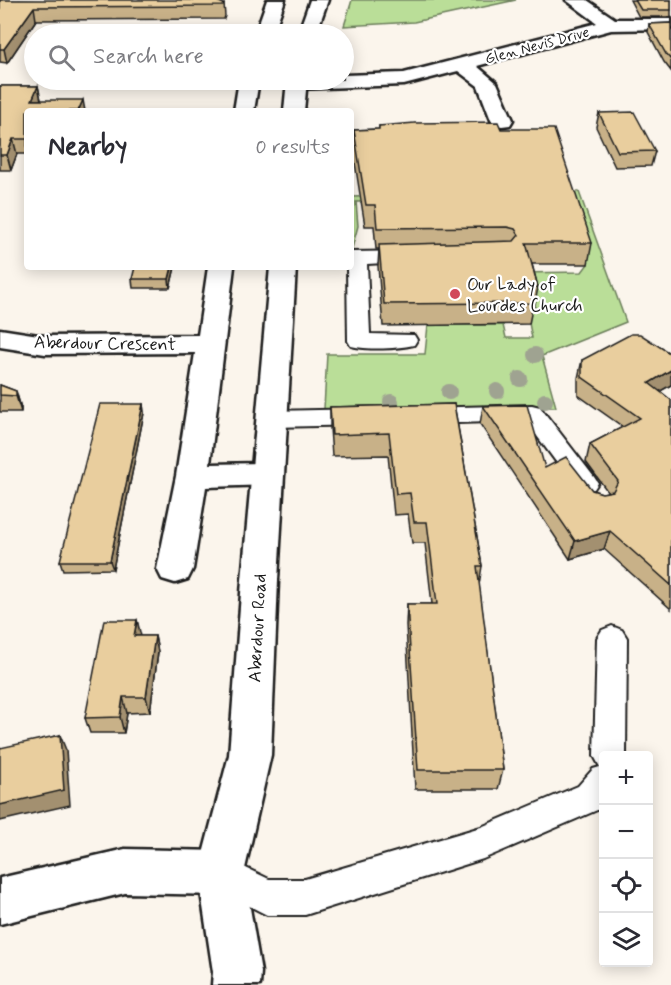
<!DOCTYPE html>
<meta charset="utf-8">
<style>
:root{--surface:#fff;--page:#f7f7f7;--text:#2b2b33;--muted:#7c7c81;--line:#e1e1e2}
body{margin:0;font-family:Mynerve,sans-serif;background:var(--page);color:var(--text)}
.controls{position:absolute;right:18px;bottom:18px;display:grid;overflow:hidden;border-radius:6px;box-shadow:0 3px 15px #0003}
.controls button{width:54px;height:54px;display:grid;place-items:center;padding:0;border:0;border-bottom:2px solid var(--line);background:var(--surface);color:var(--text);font:30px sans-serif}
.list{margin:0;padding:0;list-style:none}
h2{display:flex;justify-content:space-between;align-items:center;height:78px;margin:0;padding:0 24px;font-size:26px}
h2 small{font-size:20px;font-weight:400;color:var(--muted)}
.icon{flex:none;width:33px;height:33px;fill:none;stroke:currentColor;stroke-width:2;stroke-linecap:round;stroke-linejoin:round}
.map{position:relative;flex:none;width:671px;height:985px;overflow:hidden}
.search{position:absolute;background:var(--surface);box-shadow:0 3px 15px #0003;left:24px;top:24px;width:330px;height:66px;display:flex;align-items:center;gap:15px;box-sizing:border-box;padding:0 21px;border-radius:33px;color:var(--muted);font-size:22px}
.panel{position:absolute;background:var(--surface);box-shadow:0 3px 15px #0003;left:24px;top:108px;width:330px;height:162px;border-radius:6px}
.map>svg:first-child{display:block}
.green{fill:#bade98;stroke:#6b7d5a;stroke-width:1.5}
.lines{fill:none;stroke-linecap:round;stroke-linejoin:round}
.lane-casing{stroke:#1c1c1c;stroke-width:4}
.street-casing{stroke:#1c1c1c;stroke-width:5}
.secondary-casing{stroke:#1c1c1c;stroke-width:5}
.lane{fill:#fff;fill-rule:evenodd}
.street{fill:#fff;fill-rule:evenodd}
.secondary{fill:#fff;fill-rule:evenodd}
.tree{fill:#9fa391}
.wall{fill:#c8b188;stroke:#1c1c1c;stroke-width:1.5}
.shaded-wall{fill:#a3906f;stroke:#1c1c1c;stroke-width:1.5}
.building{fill:#e9ce9e;stroke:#1c1c1c;stroke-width:1.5}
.poi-dot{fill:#d1495b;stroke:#fff;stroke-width:2}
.labels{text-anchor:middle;stroke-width:4.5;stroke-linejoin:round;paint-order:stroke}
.far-street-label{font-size:15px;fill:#1c1c1c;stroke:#fff}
.poi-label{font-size:18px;fill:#1c1c1c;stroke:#fff;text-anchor:start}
.street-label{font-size:18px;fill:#1c1c1c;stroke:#fff}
</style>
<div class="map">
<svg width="671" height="985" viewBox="0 0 671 985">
<rect width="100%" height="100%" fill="#fbf5ec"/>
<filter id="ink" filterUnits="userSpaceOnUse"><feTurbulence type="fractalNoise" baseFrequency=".0167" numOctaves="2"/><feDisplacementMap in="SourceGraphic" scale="12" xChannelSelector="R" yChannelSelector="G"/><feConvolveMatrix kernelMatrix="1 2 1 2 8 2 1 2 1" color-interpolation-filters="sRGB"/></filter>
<g filter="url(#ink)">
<!-- green -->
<g class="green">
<path d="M352 0H516L414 22 344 26Z"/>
<path d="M579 192 626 322 542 356 556 407 324 409 327 354H425L428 325H503L506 338H532L519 273 582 272 588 264 492 200 356 202 358 226 351 252V197Z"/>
</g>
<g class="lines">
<defs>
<g id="lane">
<path d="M414 251 421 253 424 257 421 261 367 264 370 334 414 335 417 340 414 345C396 349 369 350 351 346L348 341 347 267H351V252Z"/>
<path d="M532 405 540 407 594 477 598 483 594 489 585 492 576 489 526 421 422 424 414 422 410 416 414 410 422 408Z"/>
<path d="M365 409 373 411 377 417 373 423 365 425 272 427 264 425 260 419 264 413 272 411Z"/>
<path d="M612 626 622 630 627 638 626 756H604L602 808 483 859 305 915H267L209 885 204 873 209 861 221 856 269 879H305L481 827 578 786 593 769 600 767 594 756 597 638 602 630Z"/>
</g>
<g id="street">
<path d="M267 0H285L273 34H255Z"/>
<path d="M566 0H587L615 19H671V29L611 30 477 66 497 83 513 120 510 125 502 126 494 125 491 120 478 86 458 71 404 85 297 89 290 87 287 83 289 80H344V75L404 73 597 23Z"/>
<path d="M239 80H259L254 111H234Z"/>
<path d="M208 267H234L210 464 268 463 279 466 284 474 279 482 268 485 206 487 193 569 188 579 175 583 162 579 157 569 176 476 195 353 45 354 0 347V329L45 336 198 335Z"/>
<path d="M125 849 221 851 237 857 244 873 237 889 221 895 125 893 0 924V878Z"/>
</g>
<g id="secondary">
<path d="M310 0H328L316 34H298Z"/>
<path d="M287 80H307L304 111H284Z"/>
<path d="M270 267H296L278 580 271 755 244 873 261 972 260 985H212L213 972 198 873 229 755 242 580Z"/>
</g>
</defs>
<!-- lane casing -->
<use href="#lane" class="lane-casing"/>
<!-- street casing -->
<use href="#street" class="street-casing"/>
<!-- secondary casing -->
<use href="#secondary" class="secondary-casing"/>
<!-- lane -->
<use href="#lane" class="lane"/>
<!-- street -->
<use href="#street" class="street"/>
<!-- secondary -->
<use href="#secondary" class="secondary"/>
</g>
<!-- trees -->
<g class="tree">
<circle cx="535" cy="355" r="8"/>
<circle cx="520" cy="379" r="8"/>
<circle cx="497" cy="391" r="8"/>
<circle cx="449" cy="392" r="8"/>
<circle cx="545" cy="401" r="8"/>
<circle cx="391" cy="402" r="8"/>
</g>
<!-- wall -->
<g class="wall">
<path d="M0 0 224 4 225 16 224 19 36 20 7 63 0 62Z"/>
<path d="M630 0H671V17H639Z"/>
<path d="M671 23V71L664 62 648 32 649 24Z"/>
<path d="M0 86H38L41 100 27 111V154H17L11 170H0Z"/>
<path d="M599 113 655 151 651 166 615 167 596 127Z"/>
<path d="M379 126 501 129 592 243 588 264H532L538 287 534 309H532L529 324 383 326 378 266 379 249H376L374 226H365L353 150 354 130 379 129Z"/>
<path d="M175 267 170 288H133L132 279Z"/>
<path d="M582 360 671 385 660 391 671 400V609L604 549 570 559 480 424 483 406 545 468 592 490 602 493 608 492 586 462 590 444 623 427 578 395V378Z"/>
<path d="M0 385 16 391 21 408V412H0Z"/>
<path d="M143 404 144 413 113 569 63 570 60 561Z"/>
<path d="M454 404 482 566 479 585 503 770 498 789H415L406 625 407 604H432L425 543H412L408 514 394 515 388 455 332 456 330 428V407Z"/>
<path d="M137 620 140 636H155L158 652 150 712 127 713 124 733H90L85 718Z"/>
</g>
<!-- shaded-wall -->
<g class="shaded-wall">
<path d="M34 7 36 20 7 63 4 49Z"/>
<path d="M38 86 41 100H32Z"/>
<path d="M83 100 85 111H78Z"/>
<path d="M13 139 17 154 11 170 7 155Z"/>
<path d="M172 267H175L170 288 169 279Z"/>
<path d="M671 370V385L643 401 649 383Z"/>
<path d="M16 391 21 408V412L16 396Z"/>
<path d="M143 404 144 413 113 569 110 561Z"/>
<path d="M610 531 604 549 570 559 575 541Z"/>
<path d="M137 620 141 636H134Z"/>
<path d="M155 636 158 652 150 712 146 697Z"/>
<path d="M123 697 127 713 124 733 120 717Z"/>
<path d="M60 735 66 750 70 805 0 821V805Z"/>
</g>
<!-- building -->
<g class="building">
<path d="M0 0H214L224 4 223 6 34 7 4 49H0Z"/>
<path d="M635 0H671V10H641Z"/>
<path d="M671 23V60L666 54 649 24Z"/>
<path d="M0 86H38L32 100H83L78 111H27V139H13L7 155H0Z"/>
<path d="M634 112 655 151 618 152 599 113Z"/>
<path d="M498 122 501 129H554L592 243H526L538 287H529L533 303 384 304 379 245 514 241 519 235 515 229 507 227 377 228 375 205H366L354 130 379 129V126L415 123Z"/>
<path d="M135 267H172L169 279H132Z"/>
<path d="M631 334H640L671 354V370L649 383 671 400V585L610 531 575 541 483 406 527 405 545 468 566 457 592 490 602 493 613 491 618 481 590 444 640 418 582 377V360Z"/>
<path d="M0 385 16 391V396L0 395Z"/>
<path d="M100 404H143L110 561H60Z"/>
<path d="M454 404 482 566H477L503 770H418L407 604H437L427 522H414L410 493 396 494 389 433 332 435 330 407Z"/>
<path d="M104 620H137L134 636H155L146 697H123L120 717 85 718Z"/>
<path d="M60 735 64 790 0 805V748Z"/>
</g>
</g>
<!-- markers -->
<circle class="poi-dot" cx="455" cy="294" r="6"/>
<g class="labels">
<!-- far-street labels -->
<g class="far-street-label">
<text transform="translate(537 45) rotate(-15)" y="5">Glen Nevis Drive</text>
</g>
<!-- poi labels -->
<g class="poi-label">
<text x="467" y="290">Our Lady of<tspan x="467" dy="21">Lourdes Church</tspan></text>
</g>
<!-- street labels -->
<g class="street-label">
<text transform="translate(105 343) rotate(1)" y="6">Aberdour Crescent</text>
<text transform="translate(257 628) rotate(-87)" y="6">Aberdour Road</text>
</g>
</g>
</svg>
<div class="controls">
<button>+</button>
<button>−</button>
<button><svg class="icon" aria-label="locate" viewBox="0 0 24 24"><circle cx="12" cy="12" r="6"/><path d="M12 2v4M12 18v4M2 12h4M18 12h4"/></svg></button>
<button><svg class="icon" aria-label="layers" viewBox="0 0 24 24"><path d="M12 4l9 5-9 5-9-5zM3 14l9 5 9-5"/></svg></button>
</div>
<div class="search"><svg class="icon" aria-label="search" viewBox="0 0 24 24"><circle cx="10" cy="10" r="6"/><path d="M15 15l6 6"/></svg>Search here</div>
<section class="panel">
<h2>Nearby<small>0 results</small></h2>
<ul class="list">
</ul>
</section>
</div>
